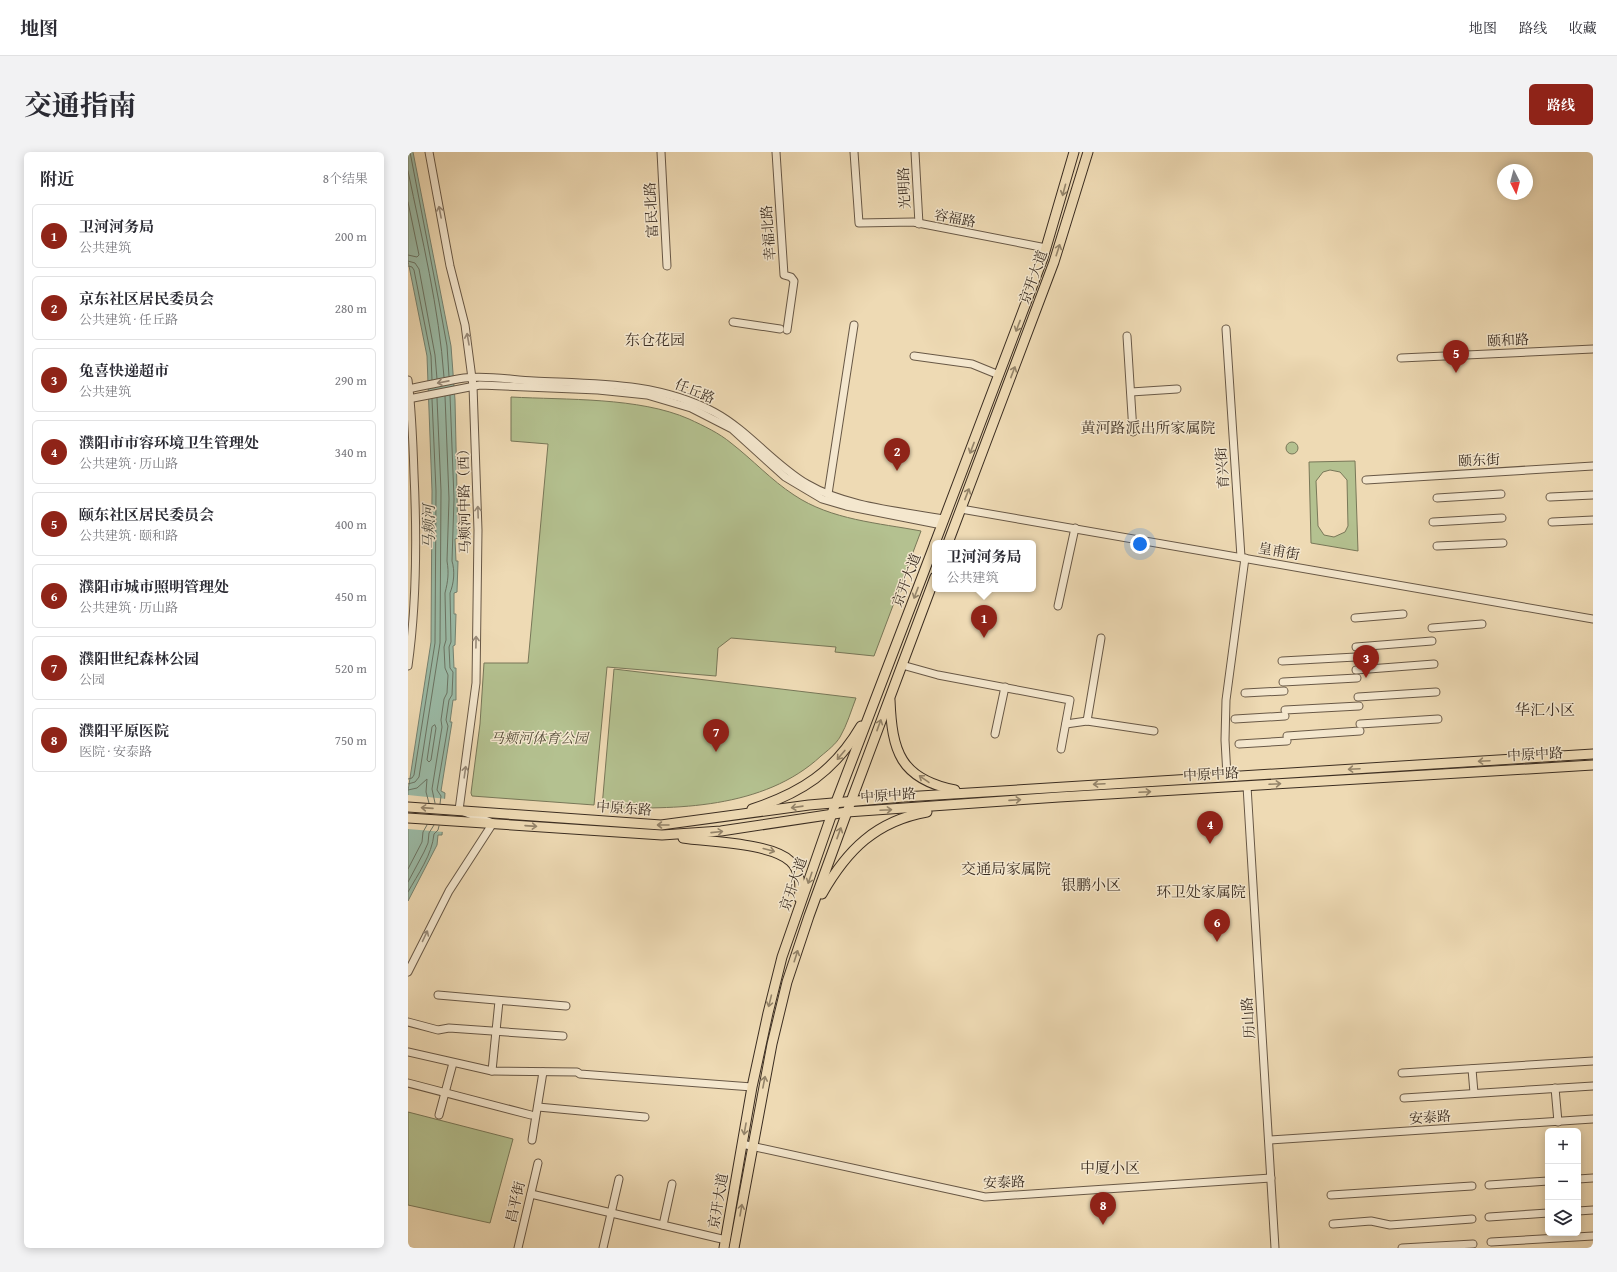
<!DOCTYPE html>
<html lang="zh">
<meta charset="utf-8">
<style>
:root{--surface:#fff;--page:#f2f2f3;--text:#2b2b33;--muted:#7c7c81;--line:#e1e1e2;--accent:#8f2418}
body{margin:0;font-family:"Gentium Book Plus","Noto Serif SC",serif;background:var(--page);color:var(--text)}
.controls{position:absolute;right:12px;bottom:12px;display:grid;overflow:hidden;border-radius:6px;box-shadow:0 2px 10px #0003}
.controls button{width:36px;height:36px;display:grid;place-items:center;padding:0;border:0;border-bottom:1px solid var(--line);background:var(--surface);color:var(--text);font:20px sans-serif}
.compass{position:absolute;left:1089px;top:12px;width:36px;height:36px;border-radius:50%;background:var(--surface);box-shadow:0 2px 10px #0003;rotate:174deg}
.you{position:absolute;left:732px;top:392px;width:14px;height:14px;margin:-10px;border:3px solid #fff;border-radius:50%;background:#1a73e8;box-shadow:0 0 0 6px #1a73e833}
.badge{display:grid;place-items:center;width:26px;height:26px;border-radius:50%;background:var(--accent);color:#fff;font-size:13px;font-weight:700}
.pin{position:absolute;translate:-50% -33px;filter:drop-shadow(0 1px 2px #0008)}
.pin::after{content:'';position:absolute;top:21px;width:14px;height:12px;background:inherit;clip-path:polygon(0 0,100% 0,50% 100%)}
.popup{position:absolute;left:524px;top:388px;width:104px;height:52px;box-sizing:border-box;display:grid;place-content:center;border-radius:6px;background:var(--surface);filter:drop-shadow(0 1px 3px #0005);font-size:13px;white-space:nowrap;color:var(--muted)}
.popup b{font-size:15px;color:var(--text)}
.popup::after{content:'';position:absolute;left:50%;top:100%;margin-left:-8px;border:8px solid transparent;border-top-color:var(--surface)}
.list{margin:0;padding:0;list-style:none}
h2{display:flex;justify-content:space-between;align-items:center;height:52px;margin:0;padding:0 16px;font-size:17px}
h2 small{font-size:13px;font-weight:400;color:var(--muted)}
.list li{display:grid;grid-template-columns:26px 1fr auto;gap:12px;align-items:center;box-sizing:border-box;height:64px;margin:0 8px 8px;padding:0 8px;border:1px solid var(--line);border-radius:6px}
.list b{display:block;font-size:15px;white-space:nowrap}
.list p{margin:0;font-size:13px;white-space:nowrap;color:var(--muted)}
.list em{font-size:13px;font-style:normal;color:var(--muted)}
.icon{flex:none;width:22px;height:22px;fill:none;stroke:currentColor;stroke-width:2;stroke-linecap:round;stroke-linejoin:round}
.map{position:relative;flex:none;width:1185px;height:1096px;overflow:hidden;border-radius:6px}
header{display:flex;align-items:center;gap:24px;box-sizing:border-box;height:56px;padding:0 20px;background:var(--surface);border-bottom:1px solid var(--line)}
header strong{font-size:19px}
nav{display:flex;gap:22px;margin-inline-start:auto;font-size:14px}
.intro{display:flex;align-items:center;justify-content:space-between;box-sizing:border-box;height:96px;padding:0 24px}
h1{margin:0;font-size:28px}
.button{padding:10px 18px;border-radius:6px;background:var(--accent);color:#fff;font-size:14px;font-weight:700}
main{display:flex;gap:24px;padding:0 24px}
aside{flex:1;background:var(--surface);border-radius:6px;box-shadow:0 2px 10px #0003}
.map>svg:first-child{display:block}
.green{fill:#b4c190;stroke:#787758;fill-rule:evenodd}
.water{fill:#9bbba7;stroke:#758271}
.pier{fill:#eedab4}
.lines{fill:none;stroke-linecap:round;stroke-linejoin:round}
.shore{stroke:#6b7464;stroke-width:1}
.minor-casing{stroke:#685846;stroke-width:9}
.major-casing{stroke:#3b2d21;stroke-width:11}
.minor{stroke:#f4e7ce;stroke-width:7}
.major{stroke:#eedab4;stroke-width:9}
.oneway{stroke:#94846a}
.oneway2{stroke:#988a78}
.labels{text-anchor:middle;stroke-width:3;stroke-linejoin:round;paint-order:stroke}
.street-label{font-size:14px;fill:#3b2d21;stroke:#f4e7ce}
.park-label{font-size:14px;font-style:italic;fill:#534b37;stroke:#f4e7ce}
.neighbourhood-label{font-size:15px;fill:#3b2d21;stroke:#f4e7ce}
.water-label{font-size:15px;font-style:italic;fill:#535042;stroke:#f4e7ce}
</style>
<header>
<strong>地图</strong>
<nav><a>地图</a><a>路线</a><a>收藏</a></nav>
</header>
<div class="intro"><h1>交通指南</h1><a class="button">路线</a></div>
<main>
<aside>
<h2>附近<small>8个结果</small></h2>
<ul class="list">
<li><span class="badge">1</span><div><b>卫河河务局</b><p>公共建筑</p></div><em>200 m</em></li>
<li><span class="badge">2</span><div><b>京东社区居民委员会</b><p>公共建筑 · 任丘路</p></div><em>280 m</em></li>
<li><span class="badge">3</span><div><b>兔喜快递超市</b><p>公共建筑</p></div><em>290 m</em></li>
<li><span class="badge">4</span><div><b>濮阳市市容环境卫生管理处</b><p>公共建筑 · 历山路</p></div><em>340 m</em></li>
<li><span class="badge">5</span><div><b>颐东社区居民委员会</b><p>公共建筑 · 颐和路</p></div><em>400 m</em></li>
<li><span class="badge">6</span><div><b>濮阳市城市照明管理处</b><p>公共建筑 · 历山路</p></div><em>450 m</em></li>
<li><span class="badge">7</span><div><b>濮阳世纪森林公园</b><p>公园</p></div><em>520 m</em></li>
<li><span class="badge">8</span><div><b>濮阳平原医院</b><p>医院 · 安泰路</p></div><em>750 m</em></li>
</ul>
</aside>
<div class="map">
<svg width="1185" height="1096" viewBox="0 0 1185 1096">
<rect width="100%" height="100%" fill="#eedab4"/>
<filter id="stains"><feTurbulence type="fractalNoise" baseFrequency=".005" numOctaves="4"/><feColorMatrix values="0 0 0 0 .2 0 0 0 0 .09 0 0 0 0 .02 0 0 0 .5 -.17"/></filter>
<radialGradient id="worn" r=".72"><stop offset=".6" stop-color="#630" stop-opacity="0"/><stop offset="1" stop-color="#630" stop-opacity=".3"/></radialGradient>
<!-- green -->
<g class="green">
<path d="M103 245C158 248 231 245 281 267 296 274 311 281 323 291 345 308 363 328 386 343 423 368 471 371 513 379L466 504 427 500 428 495 323 486 310 496 308 524 199 515 186 653 64 644 63 641 72 572 76 511H120L140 292 103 289Z"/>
<circle cx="884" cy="296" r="6"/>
<path d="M947 309 950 399 903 391 901 310ZM922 318 932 320 939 328 940 374 937 380 926 385 916 383 910 374 908 329 915 320Z"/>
<path d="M206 517 448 546C443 559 439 573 432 585 428 592 419 599 413 604 356 657 267 658 194 655Z"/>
<path d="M0 960 105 987 82 1071 0 1053Z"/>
</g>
<!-- water -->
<path class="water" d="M0 0H5L43 194 47 248 50 386 47 387 48 409H50L49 440 46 441V462H48L47 493 45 494 46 516H48V548H45L42 570H44L33 639 37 641 34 683H30L29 693 0 749V639L23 490 24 339 19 204 0 109Z"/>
<!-- pier -->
<path class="pier" d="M0 643 39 647 36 680 0 677Z"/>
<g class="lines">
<!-- shore -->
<g class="shore">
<path d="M2 0 31 150 39 194 41 224"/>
<path d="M0 19C14 87 31 156 36 225"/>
<path d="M0 50 11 103 9 105 0 103"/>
<path d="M0 109 7 111 11 117 27 203 29 227"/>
<path d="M0 114 4 115 6 118 23 204 24 228"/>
<path d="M27 573 28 576 23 608 21 610 19 608 24 575Z"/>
<path d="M0 627 4 626 6 623 27 491 28 339 24 247"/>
<path d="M0 632 7 630 11 625 32 491 33 339 29 246"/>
<path d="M0 638 9 636 19 627 18 640 21 651"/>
<path d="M27 651 24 637 34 575 33 568 36 547 39 541 40 523 37 516 36 495 38 488 37 441C40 429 41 421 39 409L41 347 37 244"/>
<path d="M32 652 33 644 29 638 40 574 38 568 41 548 44 543 45 520 42 516 41 495 43 490 42 441C46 431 47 419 44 409L46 347 42 243"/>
<path d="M0 717 14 690 15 680 19 673"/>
<path d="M0 730 16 700 20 691 21 681 26 673"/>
<path d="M0 740C10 722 24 703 26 682L30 678 31 674"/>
</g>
<defs>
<g id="minor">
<path d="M253 0 259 114"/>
<path d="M368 0 376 123 383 125 386 129 379 178"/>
<path d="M446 0 451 71 505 70 638 96"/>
<path d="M507 0 511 72"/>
<path d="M325 170 372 177"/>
<path d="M818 177 833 405"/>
<path d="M719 184 725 280"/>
<path d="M506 204 564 212 591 223"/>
<path d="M993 206 1185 197"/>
<path d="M0 228C4 260 5 291 6 322 9 386 9 450 0 514"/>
<path d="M0 237C19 233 38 229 56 226 79 223 104 228 126 229 188 232 249 230 306 260 341 279 365 312 399 332 438 355 492 359 536 367"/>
<path d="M723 240 769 237"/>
<path d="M0 247 72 233 190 238 239 243 283 256 324 277 377 325 414 347 438 354 534 373"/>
<path d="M958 328 1185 314"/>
<path d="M420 342 446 173"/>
<path d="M1142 345 1185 343"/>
<path d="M1029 346 1093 342"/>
<path d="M553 357 1185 467"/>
<path d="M1025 370 1094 366"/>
<path d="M1144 370 1185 368"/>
<path d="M1029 394 1095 391"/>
<path d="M650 454 667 376"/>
<path d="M947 466 995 462"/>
<path d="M1024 476 1074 472"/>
<path d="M948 495 1024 489"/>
<path d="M874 509 948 505"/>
<path d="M494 513 530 523 662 548 653 597"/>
<path d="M948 518 1026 512"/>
<path d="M875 530 949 526"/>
<path d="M837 541 876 539"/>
<path d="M950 545 1028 540"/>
<path d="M877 558 951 554"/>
<path d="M827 567 877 564"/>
<path d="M679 569 693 486"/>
<path d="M658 572 679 569 746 579"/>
<path d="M952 572 1030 567"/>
<path d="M587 582 597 535"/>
<path d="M879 584 952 579"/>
<path d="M831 592 879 589"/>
<path d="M819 624 817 588 818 548 837 406"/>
<path d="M839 634 867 1096"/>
<path d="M0 820 41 739 85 671 51 658 68 531 70 378 65 234 57 173 42 114 21 0"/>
<path d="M30 843 158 854"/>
<path d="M0 870 30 878 41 876 155 884"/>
<path d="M0 900 84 919 169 920 172 922 344 935"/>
<path d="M1064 917 1066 941"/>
<path d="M84 919 91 849"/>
<path d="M994 921 1185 909"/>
<path d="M0 931 123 963"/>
<path d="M1147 936 1150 970"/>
<path d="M996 946 1185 934"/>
<path d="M130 955 237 965"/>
<path d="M31 963 45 911"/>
<path d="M124 988 135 920"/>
<path d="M861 988 1185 967"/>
<path d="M334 992 577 1045 863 1026"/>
<path d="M1170 1027 1185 1026"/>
<path d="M1081 1033 1140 1029"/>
<path d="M123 1042 318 1088"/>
<path d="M923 1043 1064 1034"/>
<path d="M1170 1059 1185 1058"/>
<path d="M1081 1065 1140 1061"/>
<path d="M925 1072 963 1069 982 1073 1064 1067"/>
<path d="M255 1073 264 1032"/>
<path d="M1083 1090 1185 1084"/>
<path d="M110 1096 130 1011"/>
<path d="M195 1096 211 1027"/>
<path d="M994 1096 1065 1092"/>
</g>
<g id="major">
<path d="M527 391 635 106 666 0"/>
<path d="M540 391 646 110 680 0"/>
<path d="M482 548C484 599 492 627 547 638"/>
<path d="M0 655 253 673 401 653 496 645 1185 602"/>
<path d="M344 657C393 641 426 620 453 574"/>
<path d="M0 666 254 683 313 679 439 660 651 645 1185 613"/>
<path d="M275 686C301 690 363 691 382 709 392 718 393 734 391 746"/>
<path d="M414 742C439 698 468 669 519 660"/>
<path d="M316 1096 344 935 360 861 374 805 428 650 527 391"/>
<path d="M326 1096 364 892 379 830 401 764 439 660 527 425"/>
</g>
</defs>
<!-- minor casing -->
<use href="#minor" class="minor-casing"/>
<!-- major casing -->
<use href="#major" class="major-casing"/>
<!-- minor -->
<use href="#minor" class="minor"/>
<!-- major -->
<use href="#major" class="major"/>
</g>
<!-- one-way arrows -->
<defs><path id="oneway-shaft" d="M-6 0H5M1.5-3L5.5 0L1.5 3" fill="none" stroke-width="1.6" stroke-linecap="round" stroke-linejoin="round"/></defs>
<g class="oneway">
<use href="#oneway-shaft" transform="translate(656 38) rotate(105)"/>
<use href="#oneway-shaft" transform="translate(650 98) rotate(-72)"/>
<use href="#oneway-shaft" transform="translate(610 174) rotate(111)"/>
<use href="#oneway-shaft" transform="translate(605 220) rotate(-69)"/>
<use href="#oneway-shaft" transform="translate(564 296) rotate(111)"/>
<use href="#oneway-shaft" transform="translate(559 342) rotate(-69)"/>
<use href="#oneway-shaft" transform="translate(508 441) rotate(111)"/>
<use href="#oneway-shaft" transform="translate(471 573) rotate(-70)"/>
<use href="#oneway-shaft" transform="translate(433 603) rotate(130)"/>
<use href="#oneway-shaft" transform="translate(1076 609) rotate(177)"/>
<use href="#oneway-shaft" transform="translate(946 617) rotate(177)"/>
<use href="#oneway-shaft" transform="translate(516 627) rotate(-145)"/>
<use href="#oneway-shaft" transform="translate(691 632) rotate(177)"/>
<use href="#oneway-shaft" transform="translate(867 632) rotate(-3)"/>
<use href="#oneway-shaft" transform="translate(737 640) rotate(-3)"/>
<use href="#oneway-shaft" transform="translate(607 648) rotate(-4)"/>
<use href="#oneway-shaft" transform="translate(389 655) rotate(172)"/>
<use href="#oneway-shaft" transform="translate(19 656) rotate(-176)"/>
<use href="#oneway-shaft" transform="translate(478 658) rotate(-3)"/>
<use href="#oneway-shaft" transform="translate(255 673) rotate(180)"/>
<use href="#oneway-shaft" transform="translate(123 674) rotate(4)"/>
<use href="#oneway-shaft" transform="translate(309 680) rotate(-6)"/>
<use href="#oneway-shaft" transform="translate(431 681) rotate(-70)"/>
<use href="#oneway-shaft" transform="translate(361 698) rotate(15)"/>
<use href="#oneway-shaft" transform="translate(402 726) rotate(109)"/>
<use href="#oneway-shaft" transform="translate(388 804) rotate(-72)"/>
<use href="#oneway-shaft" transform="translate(362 849) rotate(104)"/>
<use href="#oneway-shaft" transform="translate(356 930) rotate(-79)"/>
<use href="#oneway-shaft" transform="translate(337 977) rotate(100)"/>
<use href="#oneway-shaft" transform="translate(333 1058) rotate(-80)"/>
</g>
<g class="oneway2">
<use href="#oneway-shaft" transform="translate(32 60) rotate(-101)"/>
<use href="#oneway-shaft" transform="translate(60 187) rotate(-100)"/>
<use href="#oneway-shaft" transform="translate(35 230) rotate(169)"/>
<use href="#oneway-shaft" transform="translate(70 360) rotate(-92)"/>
<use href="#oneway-shaft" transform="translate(68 490) rotate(-89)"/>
<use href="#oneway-shaft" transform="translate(57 620) rotate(-82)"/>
<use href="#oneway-shaft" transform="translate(17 784) rotate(-65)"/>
</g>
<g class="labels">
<!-- street labels -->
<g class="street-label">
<text transform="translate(496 36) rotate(-93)" y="5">光明路</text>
<text transform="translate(243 58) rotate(-93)" y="5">富民北路</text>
<text transform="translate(547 66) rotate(11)" y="5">容福路</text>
<text transform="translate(360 81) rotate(-94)" y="5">幸福北路</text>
<text transform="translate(625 125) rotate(-70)" y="5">京开大道</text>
<text transform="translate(1100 188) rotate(-3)" y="5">颐和路</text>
<text transform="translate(287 239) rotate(22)" y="5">任丘路</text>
<text transform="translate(1071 308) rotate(-3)" y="5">颐东街</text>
<text transform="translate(814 316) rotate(-94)" y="5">育兴街</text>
<text transform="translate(56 346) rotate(-91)" y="5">马颊河中路（西）</text>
<text transform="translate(871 399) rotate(10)" y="5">皇甫街</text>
<text transform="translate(498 428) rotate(-69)" y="5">京开大道</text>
<text transform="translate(1127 602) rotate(-3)" y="5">中原中路</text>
<text transform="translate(803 622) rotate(-3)" y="5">中原中路</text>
<text transform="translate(480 643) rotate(-4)" y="5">中原中路</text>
<text transform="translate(216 656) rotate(4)" y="5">中原东路</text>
<text transform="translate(385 732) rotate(-71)" y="5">京开大道</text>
<text transform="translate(840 866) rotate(-94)" y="5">历山路</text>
<text transform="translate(1022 965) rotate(-4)" y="5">安泰路</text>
<text transform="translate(596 1030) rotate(-2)" y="5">安泰路</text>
<text transform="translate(310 1049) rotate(-80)" y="5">京开大道</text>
<text transform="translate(107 1050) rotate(-77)" y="5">昌平街</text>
</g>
<!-- park labels -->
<g class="park-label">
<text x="131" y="591">马颊河体育公园</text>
</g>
<!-- neighbourhood labels -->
<g class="neighbourhood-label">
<text x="247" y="193">东仓花园</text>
<text x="740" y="281">黄河路派出所家属院</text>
<text x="1137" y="563">华汇小区</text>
<text x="598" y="722">交通局家属院</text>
<text x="683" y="738">银鹏小区</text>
<text x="793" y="745">环卫处家属院</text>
<text x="702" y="1021">中厦小区</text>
</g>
<!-- water labels -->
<g class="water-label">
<text transform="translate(21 375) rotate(-90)" y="5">马颊河</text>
</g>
</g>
<rect width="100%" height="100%" filter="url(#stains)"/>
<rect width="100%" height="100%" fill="url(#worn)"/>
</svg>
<div class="controls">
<button>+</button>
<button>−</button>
<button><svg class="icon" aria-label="layers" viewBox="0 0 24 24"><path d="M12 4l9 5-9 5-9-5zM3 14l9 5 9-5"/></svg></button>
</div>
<svg class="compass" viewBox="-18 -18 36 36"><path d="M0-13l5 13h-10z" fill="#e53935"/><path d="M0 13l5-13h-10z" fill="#7c7c81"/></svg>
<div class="you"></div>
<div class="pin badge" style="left:576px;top:486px">1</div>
<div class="popup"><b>卫河河务局</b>公共建筑</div>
<div class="pin badge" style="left:489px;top:319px">2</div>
<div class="pin badge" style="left:958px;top:526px">3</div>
<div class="pin badge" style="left:802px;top:692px">4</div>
<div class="pin badge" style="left:1048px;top:221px">5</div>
<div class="pin badge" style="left:809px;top:790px">6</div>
<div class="pin badge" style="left:308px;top:600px">7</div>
<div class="pin badge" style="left:695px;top:1073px">8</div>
</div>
</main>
